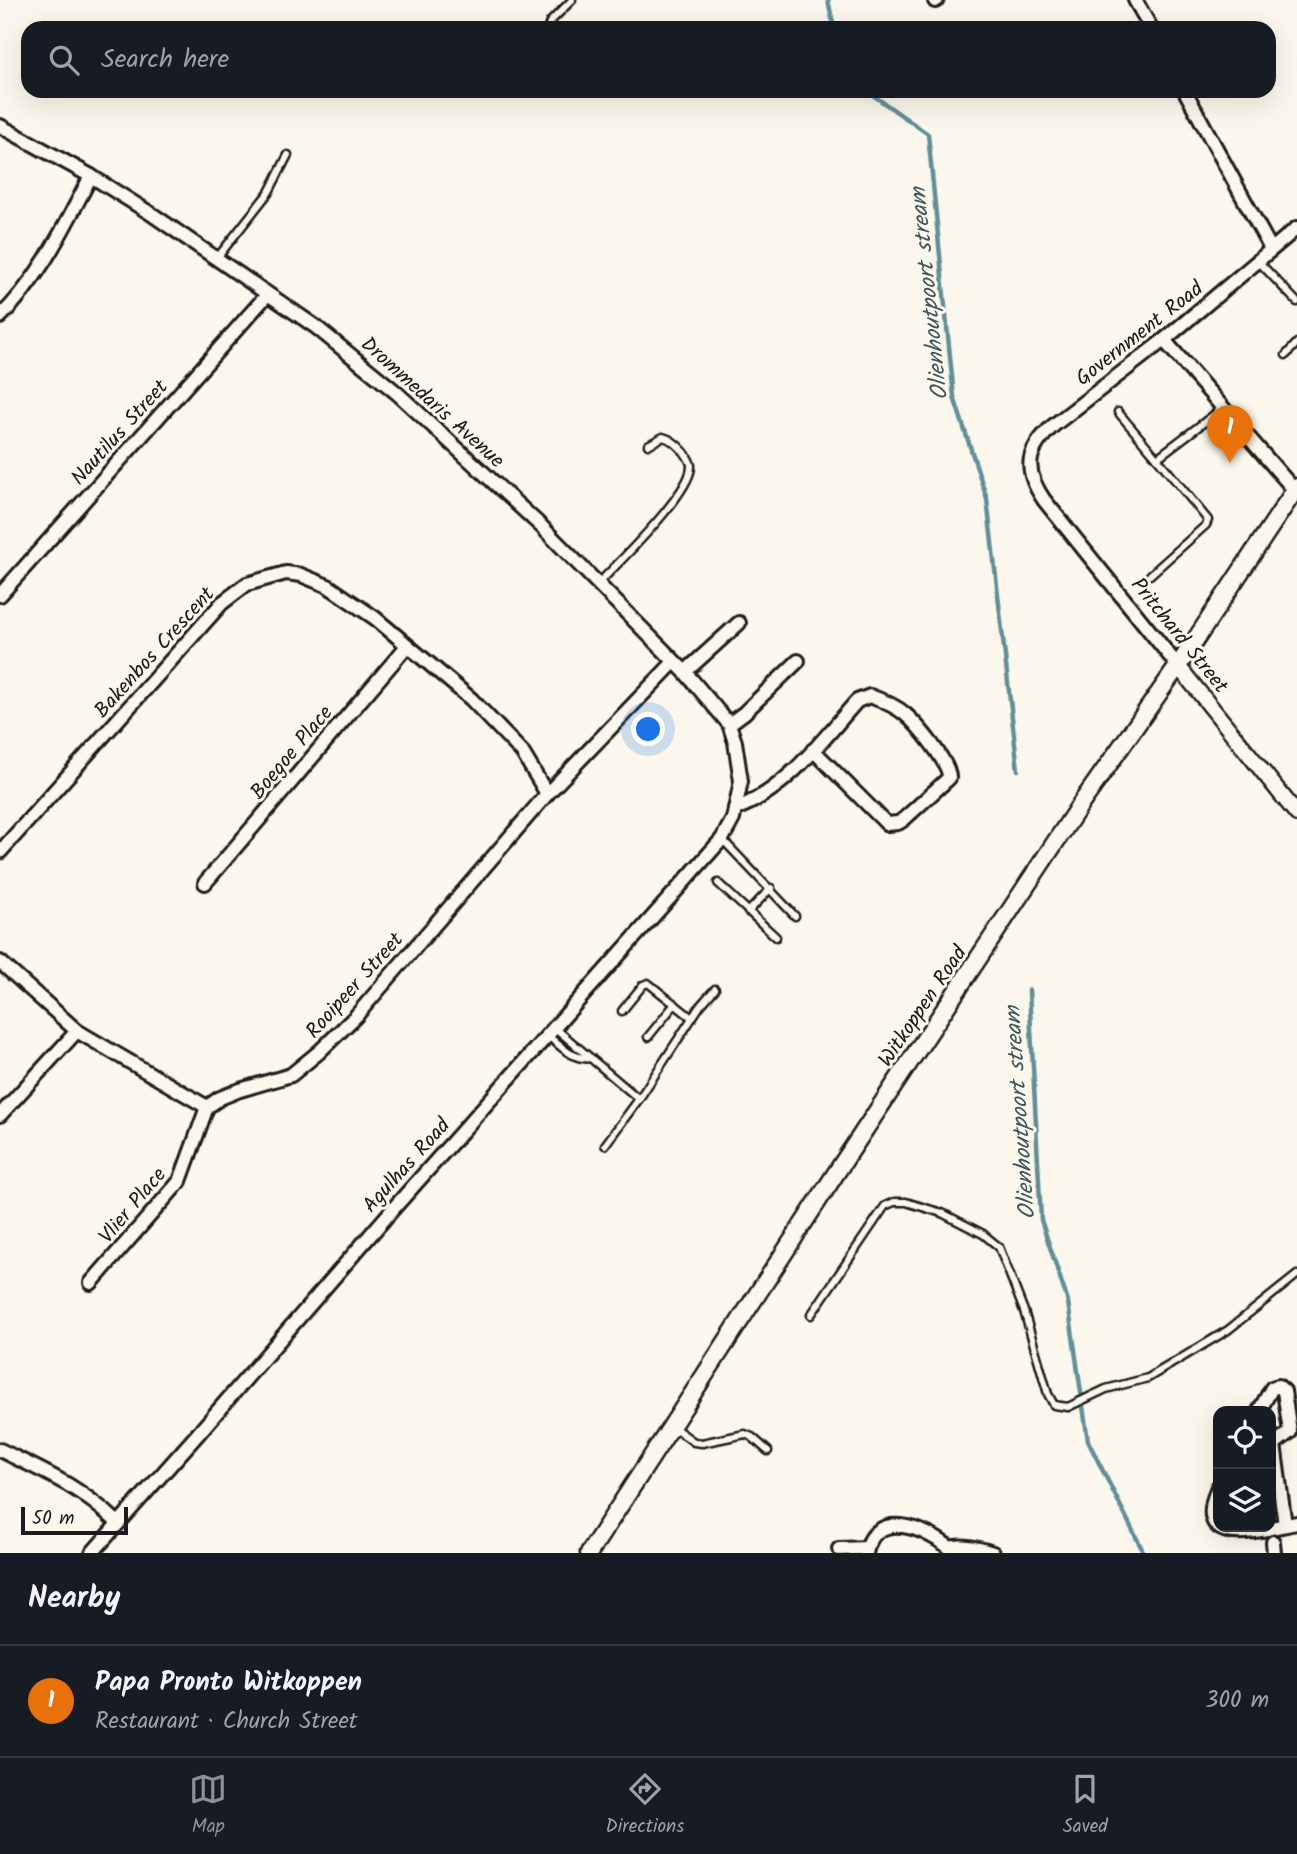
<!DOCTYPE html>
<meta charset="utf-8">
<style>
:root{--surface:#171b24;--page:#242831;--text:#f1f3f6;--muted:#9ea1a6;--line:#363941;--accent:#8c9099}
body{margin:0;font-family:Kalam,sans-serif;background:var(--page);color:var(--text)}
.controls{position:absolute;right:21px;bottom:21px;display:grid;overflow:hidden;border-radius:14px;box-shadow:0 7px 28px #0002}
.controls button{width:63px;height:63px;display:grid;place-items:center;padding:0;border:0;border-bottom:2px solid var(--line);background:var(--surface);color:var(--text);font:35px sans-serif}
.scale{position:absolute;left:21px;bottom:18px;width:107px;box-sizing:border-box;padding-left:7px;border:4px solid #1c1c1c;border-top:0;font-size:19px;line-height:24px;white-space:nowrap;color:#1c1c1c;-webkit-text-stroke:5px #fbf7ec;paint-order:stroke}
.you{position:absolute;left:649px;top:730px;width:24px;height:24px;margin:-18px;border:5px solid #fff;border-radius:50%;background:#1a73e8;box-shadow:0 0 0 10px #1a73e833}
.badge{display:grid;place-items:center;width:46px;height:46px;border-radius:50%;background:var(--accent);color:#fff;font-size:23px;font-weight:700}
.pin{position:absolute;translate:-50% -58px;filter:drop-shadow(0 2px 4px #0008)}
.pin::after{content:'';position:absolute;top:37px;width:24px;height:21px;background:inherit;clip-path:polygon(0 0,100% 0,50% 100%)}
.list{margin:0;padding:0;list-style:none}
h2{display:flex;justify-content:space-between;align-items:center;height:91px;margin:0;padding:0 28px;font-size:30px}
h2 small{font-size:23px;font-weight:400;color:var(--muted)}
.list li{display:grid;grid-template-columns:46px 1fr auto;gap:21px;align-items:center;box-sizing:border-box;height:112px;padding:0 28px;border-top:2px solid var(--line)}
.list b{display:block;font-size:26px;white-space:nowrap}
.list p{margin:0;font-size:23px;white-space:nowrap;color:var(--muted)}
.list em{font-size:23px;font-style:normal;color:var(--muted)}
.icon{flex:none;width:38px;height:38px;fill:none;stroke:currentColor;stroke-width:2;stroke-linecap:round;stroke-linejoin:round}
.map{position:relative;flex:none;width:1297px;height:1553px;overflow:hidden}
.search{position:absolute;background:var(--surface);box-shadow:0 7px 28px #0002;left:21px;right:21px;top:21px;height:77px;display:flex;align-items:center;gap:18px;box-sizing:border-box;padding:0 24px;border-radius:21px;color:var(--muted);font-size:26px}
.sheet{height:203px;background:var(--surface)}
nav{display:flex;justify-content:space-around;align-items:center;box-sizing:border-box;height:98px;border-top:2px solid var(--line);background:var(--surface);font-size:19px;color:var(--muted)}
nav a{display:grid;justify-items:center;gap:4px}
nav .on{color:var(--accent)}
.map>svg:first-child{display:block}
.lines{fill:none;stroke-linecap:round;stroke-linejoin:round}
.stream{stroke:#608f98;stroke-width:4.5}
.service-casing{stroke:#1c1c1c;stroke-width:11}
.minor-casing{stroke:#1c1c1c;stroke-width:18}
.tertiary-casing{stroke:#1c1c1c;stroke-width:19}
.secondary-casing{stroke:#1c1c1c;stroke-width:21}
.service{stroke:#fbf7ec;stroke-width:6}
.minor{stroke:#fbf7ec;stroke-width:12}
.tertiary{stroke:#fbf7ec;stroke-width:14}
.secondary{stroke:#fbf7ec;stroke-width:16}
.labels{text-anchor:middle;stroke-width:6;stroke-linejoin:round;paint-order:stroke}
.street-label{font-size:21px;fill:#1c1c1c;stroke:#fbf7ec}
.water-label{font-size:23px;font-style:italic;fill:#3e565a;stroke:#fbf7ec}
</style>
<div class="map">
<svg width="1297" height="1553" viewBox="0 0 1297 1553">
<rect width="100%" height="100%" fill="#fbf7ec"/>
<filter id="ink" filterUnits="userSpaceOnUse"><feTurbulence type="fractalNoise" baseFrequency=".0143" numOctaves="2"/><feDisplacementMap in="SourceGraphic" scale="14" xChannelSelector="R" yChannelSelector="G"/><feConvolveMatrix kernelMatrix="1 2 1 2 8 2 1 2 1" color-interpolation-filters="sRGB"/></filter>
<g filter="url(#ink)">
<g class="lines">
<!-- stream -->
<g class="stream">
<path d="M828 0 834 28"/>
<path d="M867 91 928 134 954 397 987 499 1018 770"/>
<path d="M1029 990 1041 1220 1068 1302 1088 1441 1142 1549V1553"/>
</g>
<defs>
<g id="service">
<path d="M548 28 550 22 572 0"/>
<path d="M217 258 269 192 288 155"/>
<path d="M1258 261 1297 302"/>
<path d="M1286 355 1297 343"/>
<path d="M1118 412 1157 458 1223 408"/>
<path d="M1150 575 1206 525 1208 520 1157 458"/>
<path d="M598 584C617 564 692 492 691 466 691 462 687 456 684 452 678 445 672 439 663 437L648 445"/>
<path d="M722 839 795 916"/>
<path d="M718 883 776 937"/>
<path d="M748 912 771 888"/>
<path d="M622 1011 643 985 648 983 692 1018"/>
<path d="M555 1028 639 1099 605 1145"/>
<path d="M548 1036C561 1046 573 1061 591 1058"/>
<path d="M648 1037 675 1004"/>
<path d="M639 1099 700 1006 715 989"/>
<path d="M811 1315 885 1206 894 1202H906L942 1213 983 1234 999 1247 1024 1311 1048 1394 1054 1405 1068 1407 1106 1389 1148 1378 1228 1330 1297 1275"/>
<path d="M673 1427 694 1442 702 1443 745 1434 752 1437 768 1451"/>
</g>
<g id="minor">
<path d="M1135 0 1151 28"/>
<path d="M935 1 937 0"/>
<path d="M1185 91 1271 249"/>
<path d="M0 126 91 176 153 215 316 327 397 393 541 526 685 672 729 724 735 742 741 781 733 819 722 839 393 1209 197 1435 92 1553"/>
<path d="M0 317C41 277 65 225 91 176"/>
<path d="M1164 340 1297 493"/>
<path d="M0 595 267 295"/>
<path d="M1178 666 1044 500C1023 469 1026 450 1054 425L1164 340 1297 228"/>
<path d="M685 672 739 623"/>
<path d="M729 724 744 713 798 661"/>
<path d="M735 809C786 791 822 740 857 701L870 696C881 700 896 706 905 714 917 724 950 763 949 778L903 820 898 823 887 824 813 750"/>
<path d="M0 852 222 603 247 584 286 573 301 575 328 586 375 618 471 699 522 752 547 794"/>
<path d="M205 883 407 646"/>
<path d="M0 962 77 1031 207 1107 220 1098 240 1090 291 1075 319 1052 356 1016 547 794 674 662"/>
<path d="M0 1115 77 1031"/>
<path d="M91 1283 180 1181 207 1107"/>
<path d="M1259 1411 1272 1388 1278 1386 1284 1391 1290 1432 1274 1444 1285 1525"/>
<path d="M0 1450C47 1473 79 1486 118 1523"/>
<path d="M1218 1487C1190 1553 1262 1529 1297 1523"/>
<path d="M1273 1542 1274 1553"/>
<path d="M839 1549 867 1548"/>
<path d="M866 1553C875 1507 927 1529 950 1548 963 1544 980 1549 993 1553"/>
</g>
<path id="tertiary" d="M1178 666 1297 814"/>
<path id="secondary" d="M589 1553 838 1170 1080 805 1178 666 1297 487"/>
</defs>
<!-- service casing -->
<use href="#service" class="service-casing"/>
<!-- minor casing -->
<use href="#minor" class="minor-casing"/>
<!-- tertiary casing -->
<use href="#tertiary" class="tertiary-casing"/>
<!-- secondary casing -->
<use href="#secondary" class="secondary-casing"/>
<!-- service -->
<use href="#service" class="service"/>
<!-- minor -->
<use href="#minor" class="minor"/>
<!-- tertiary -->
<use href="#tertiary" class="tertiary"/>
<!-- secondary -->
<use href="#secondary" class="secondary"/>
</g>
</g>
<g class="labels">
<!-- street labels -->
<g class="street-label">
<text transform="translate(1139 333) rotate(-38)" y="7">Government Road</text>
<text transform="translate(433 402) rotate(42)" y="7">Drommedaris Avenue</text>
<text transform="translate(119 432) rotate(-48)" y="7">Nautilus Street</text>
<text transform="translate(1180 635) rotate(51)" y="7">Pritchard Street</text>
<text transform="translate(154 652) rotate(-48)" y="7">Bakenbos Crescent</text>
<text transform="translate(291 752) rotate(-50)" y="7">Boegoe Place</text>
<text transform="translate(354 985) rotate(-48)" y="7">Rooipeer Street</text>
<text transform="translate(922 1006) rotate(-56)" y="7">Witkoppen Road</text>
<text transform="translate(406 1165) rotate(-48)" y="7">Agulhas Road</text>
<text transform="translate(132 1205) rotate(-50)" y="7">Vlier Place</text>
</g>
<!-- water labels -->
<g class="water-label">
<text transform="translate(928 294) rotate(-96)" y="8">Olienhoutpoort stream</text>
<text transform="translate(1019 1113) rotate(-94)" y="8">Olienhoutpoort stream</text>
</g>
</g>
</svg>
<div class="controls">
<button><svg class="icon" aria-label="locate" viewBox="0 0 24 24"><circle cx="12" cy="12" r="6"/><path d="M12 2v4M12 18v4M2 12h4M18 12h4"/></svg></button>
<button><svg class="icon" aria-label="layers" viewBox="0 0 24 24"><path d="M12 4l9 5-9 5-9-5zM3 14l9 5 9-5"/></svg></button>
</div>
<div class="scale">50 m</div>
<div class="you"></div>
<div class="pin badge" style="left:1230px;top:463px;background:#e8710a">1</div>
<div class="search"><svg class="icon" aria-label="search" viewBox="0 0 24 24"><circle cx="10" cy="10" r="6"/><path d="M15 15l6 6"/></svg>Search here</div>
</div>
<section class="sheet">
<h2>Nearby<small></small></h2>
<ul class="list">
<li><span class="badge" style="background:#e8710a">1</span><div><b>Papa Pronto Witkoppen</b><p>Restaurant · Church Street</p></div><em>300 m</em></li>
</ul>
</section>
<nav>
<a class="on"><svg class="icon" aria-label="map" viewBox="0 0 24 24"><path d="M3 6l6-2 6 2 6-2v14l-6 2-6-2-6 2zM9 4v14M15 6v14"/></svg>Map</a>
<a><svg class="icon" aria-label="directions" viewBox="0 0 24 24"><path d="M12 3l9 9-9 9-9-9zM9 14v-3h6M13 9l2 2-2 2"/></svg>Directions</a>
<a><svg class="icon" aria-label="saved" viewBox="0 0 24 24"><path d="M7 4h10v16l-5-4-5 4z"/></svg>Saved</a>
</nav>
